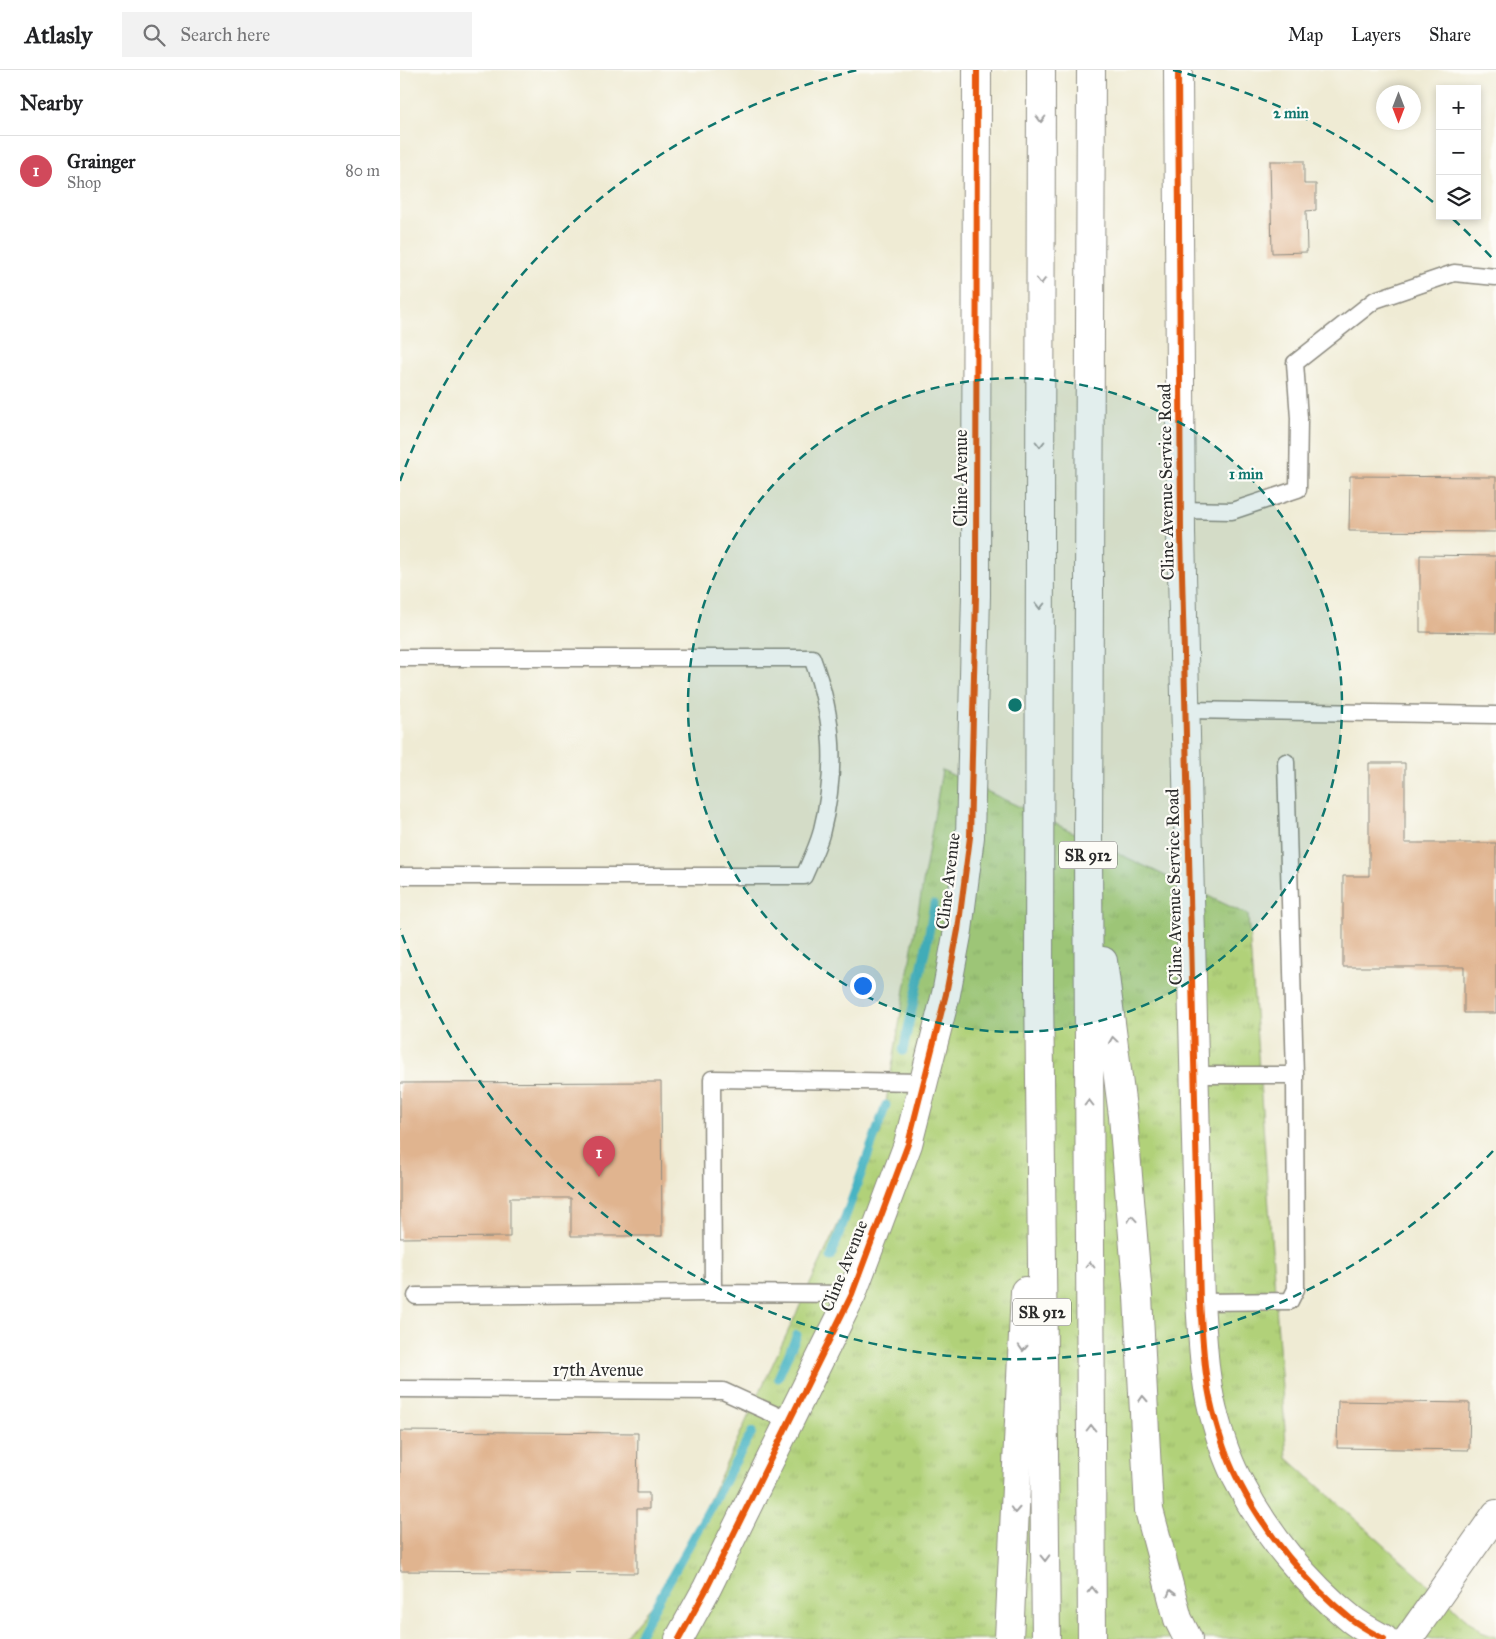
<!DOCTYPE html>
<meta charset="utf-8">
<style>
:root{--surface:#fff;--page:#f2f2f2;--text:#202124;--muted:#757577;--line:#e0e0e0;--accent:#d1495b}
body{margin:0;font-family:"IM FELL Great Primer",serif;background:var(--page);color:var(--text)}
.controls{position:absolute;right:15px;top:15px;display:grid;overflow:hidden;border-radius:0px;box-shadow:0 2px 8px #0003}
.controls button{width:45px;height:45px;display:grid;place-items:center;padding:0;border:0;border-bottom:1px solid var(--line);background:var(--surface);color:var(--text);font:25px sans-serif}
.compass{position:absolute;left:976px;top:15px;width:45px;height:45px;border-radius:50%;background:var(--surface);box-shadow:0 2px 8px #0003;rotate:180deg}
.you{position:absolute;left:462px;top:915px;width:18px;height:18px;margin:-12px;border:4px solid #fff;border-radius:50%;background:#1a73e8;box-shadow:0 0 0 8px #1a73e833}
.badge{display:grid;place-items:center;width:32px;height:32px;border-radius:50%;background:var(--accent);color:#fff;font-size:16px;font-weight:700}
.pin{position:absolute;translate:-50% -41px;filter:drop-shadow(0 1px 2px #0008)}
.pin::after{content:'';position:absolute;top:26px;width:18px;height:15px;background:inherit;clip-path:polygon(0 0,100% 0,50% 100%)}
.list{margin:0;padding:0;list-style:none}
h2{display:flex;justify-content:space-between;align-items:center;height:65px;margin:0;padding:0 20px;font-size:21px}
h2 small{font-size:16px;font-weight:400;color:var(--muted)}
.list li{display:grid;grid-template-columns:32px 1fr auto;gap:15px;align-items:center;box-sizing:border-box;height:70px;padding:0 20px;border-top:1px solid var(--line)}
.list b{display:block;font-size:19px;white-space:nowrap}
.list p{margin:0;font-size:16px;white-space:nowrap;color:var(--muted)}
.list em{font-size:16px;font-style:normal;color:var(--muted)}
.icon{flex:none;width:28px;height:28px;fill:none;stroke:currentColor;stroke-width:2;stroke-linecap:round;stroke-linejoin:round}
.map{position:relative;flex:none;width:1096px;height:1569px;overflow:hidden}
header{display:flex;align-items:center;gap:30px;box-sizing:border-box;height:70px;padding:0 25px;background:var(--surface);border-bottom:1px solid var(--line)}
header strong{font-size:24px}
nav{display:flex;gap:28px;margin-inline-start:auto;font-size:18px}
.search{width:350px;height:45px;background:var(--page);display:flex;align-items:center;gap:12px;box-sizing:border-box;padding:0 18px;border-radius:0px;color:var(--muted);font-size:19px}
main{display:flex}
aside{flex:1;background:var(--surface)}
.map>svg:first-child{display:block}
.grass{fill:url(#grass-tufts);stroke:#6e7e52}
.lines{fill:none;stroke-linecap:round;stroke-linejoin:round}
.stream{stroke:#47b4c3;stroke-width:9}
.building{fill:#e0b48f}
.service-casing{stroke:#8d8b80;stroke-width:19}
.minor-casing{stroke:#8d8b80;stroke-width:30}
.tertiary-casing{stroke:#8d8b80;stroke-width:30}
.motorway-casing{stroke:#8d8b80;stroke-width:30}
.service{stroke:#fff;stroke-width:16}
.minor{stroke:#fff;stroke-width:28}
.tertiary{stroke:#fff;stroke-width:28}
.motorway{stroke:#fff;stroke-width:28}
.cycleway-casing{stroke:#fdfcf7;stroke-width:9}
.cycleway{stroke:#e8590c;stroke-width:6}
.oneway{stroke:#a0a0a0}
.ring{fill:none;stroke:#0f766e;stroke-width:2.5;stroke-dasharray:9 6}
.labels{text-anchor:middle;stroke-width:4.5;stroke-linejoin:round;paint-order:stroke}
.shield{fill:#fdfcf7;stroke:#6a6a68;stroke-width:1}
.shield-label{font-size:16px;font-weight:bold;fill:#2b2b2b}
.street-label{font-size:18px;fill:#2b2b2b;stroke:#fdfcf7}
.centre{fill:#0f766e;stroke:#fdfcf7;stroke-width:2.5}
.ring-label{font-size:15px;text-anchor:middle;font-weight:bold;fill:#0f766e;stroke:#fdfcf7;stroke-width:4.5;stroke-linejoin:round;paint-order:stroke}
</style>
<header>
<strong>Atlasly</strong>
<div class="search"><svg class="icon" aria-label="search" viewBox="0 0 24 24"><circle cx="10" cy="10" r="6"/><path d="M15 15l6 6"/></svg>Search here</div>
<nav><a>Map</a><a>Layers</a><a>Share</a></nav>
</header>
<main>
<aside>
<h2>Nearby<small></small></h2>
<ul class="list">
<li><span class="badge">1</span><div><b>Grainger</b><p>Shop</p></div><em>80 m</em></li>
</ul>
</aside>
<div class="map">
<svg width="1096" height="1569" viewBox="0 0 1096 1569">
<defs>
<pattern id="grass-tufts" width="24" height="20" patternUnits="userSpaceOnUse" patternTransform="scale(1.25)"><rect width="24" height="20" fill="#b1d179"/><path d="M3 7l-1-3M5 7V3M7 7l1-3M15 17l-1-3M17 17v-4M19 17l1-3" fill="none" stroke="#98b469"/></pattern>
</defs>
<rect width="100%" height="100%" fill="#fdfcf7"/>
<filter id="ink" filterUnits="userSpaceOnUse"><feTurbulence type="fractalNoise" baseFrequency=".02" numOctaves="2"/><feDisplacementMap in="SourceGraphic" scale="10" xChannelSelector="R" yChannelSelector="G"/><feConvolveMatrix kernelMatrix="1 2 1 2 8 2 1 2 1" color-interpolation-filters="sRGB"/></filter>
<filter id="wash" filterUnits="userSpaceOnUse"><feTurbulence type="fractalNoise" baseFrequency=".0096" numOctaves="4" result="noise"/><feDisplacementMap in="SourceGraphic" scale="20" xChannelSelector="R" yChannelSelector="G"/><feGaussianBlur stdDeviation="1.12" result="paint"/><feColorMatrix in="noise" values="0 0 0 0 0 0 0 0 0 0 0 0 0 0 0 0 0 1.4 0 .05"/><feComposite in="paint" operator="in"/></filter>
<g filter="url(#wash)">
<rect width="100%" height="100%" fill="#efebd4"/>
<!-- grass -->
<path class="grass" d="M542 700 848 845 887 1388 1081 1562 1096 1567V1569H223L271 1512 481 1062Z"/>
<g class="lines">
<!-- stream -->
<g class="stream">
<path d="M503 981 528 868 534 834"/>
<path d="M431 1187 486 1035"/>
<path d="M378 1308 397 1265"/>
<path d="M237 1569 352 1362"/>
</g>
</g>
<g id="blocks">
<!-- building -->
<g class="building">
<path d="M870 91H904V114H916V140L906 141 907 182 872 183Z"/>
<path d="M950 406 1096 407V462L949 461Z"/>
<path d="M1020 485 1096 486V563L1020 562Z"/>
<path d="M969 693H1005V773H1096V943H1064V897H943V806H969Z"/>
<path d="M261 1012 262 1166H171V1128H110V1167L0 1168V1013Z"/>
<path d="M938 1331 1070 1333 1069 1380 937 1378Z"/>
<path d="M0 1361 238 1363 237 1423H249V1439H237V1503L0 1501Z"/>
</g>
</g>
</g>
<g filter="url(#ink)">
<use href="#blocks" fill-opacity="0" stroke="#8d8b80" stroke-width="1"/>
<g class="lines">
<defs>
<g id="service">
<path d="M780 440 832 441 898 419 899 348 895 293 975 230 1054 203 1096 207"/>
<path d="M0 588H412C435 649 437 701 421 764 417 778 410 792 404 806H0"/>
<path d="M785 640 1096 645"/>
<path d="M794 1005H895"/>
<path d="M452 1224 313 1223 312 1009 524 1012"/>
<path d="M16 1226 313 1223"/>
<path d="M800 1232 890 1231 896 1219 895 1005 886 692"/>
<path d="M0 1319 323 1321 389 1351"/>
</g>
<g id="minor">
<path d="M279 1569 307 1518 452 1224 508 1074 546 924 558 860 570 767 576 525 577 0"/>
<path d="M1008 1569 1096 1444"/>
</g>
<path id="tertiary" d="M778 0 781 463 800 1232C803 1272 804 1314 816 1352 821 1370 830 1396 839 1412 866 1464 906 1513 951 1549 961 1557 973 1563 984 1569"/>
<g id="motorway">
<path d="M641 0 639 914 646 1569"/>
<path d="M691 0 688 778 692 1569"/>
<path d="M703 891 723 1046 738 1226 749 1440 778 1549 788 1569"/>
<path d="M609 1569 625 1221"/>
</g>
</defs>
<!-- service casing -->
<use href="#service" class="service-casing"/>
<!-- minor casing -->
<use href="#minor" class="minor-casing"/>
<!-- tertiary casing -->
<use href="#tertiary" class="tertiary-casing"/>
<!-- motorway casing -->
<use href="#motorway" class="motorway-casing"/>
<!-- service -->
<use href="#service" class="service"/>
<!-- minor -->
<use href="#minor" class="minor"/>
<!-- tertiary -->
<use href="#tertiary" class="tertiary"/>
<!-- motorway -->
<use href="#motorway" class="motorway"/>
<defs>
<g id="cycleway">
<path d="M778 0 781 463 800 1232C803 1272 804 1314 816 1352 821 1370 830 1396 839 1412 866 1464 906 1513 951 1549 961 1557 973 1563 984 1569"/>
<path d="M279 1569 307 1518 452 1224 508 1074 546 924 558 860 570 767 576 525 577 0"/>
</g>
</defs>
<!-- cycleway casing -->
<use href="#cycleway" class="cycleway-casing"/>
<!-- cycleway -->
<use href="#cycleway" class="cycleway"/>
</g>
<!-- one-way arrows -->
<defs><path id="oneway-chevron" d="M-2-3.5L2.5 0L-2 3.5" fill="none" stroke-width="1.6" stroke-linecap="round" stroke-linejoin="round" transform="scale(1.25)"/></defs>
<g class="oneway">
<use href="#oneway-chevron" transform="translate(641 49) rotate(90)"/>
<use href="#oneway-chevron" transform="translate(641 211) rotate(90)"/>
<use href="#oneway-chevron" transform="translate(640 374) rotate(90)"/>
<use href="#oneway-chevron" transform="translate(640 536) rotate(90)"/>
<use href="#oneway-chevron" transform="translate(713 970) rotate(-98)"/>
<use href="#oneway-chevron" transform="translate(689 1033) rotate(-90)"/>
<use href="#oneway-chevron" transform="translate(732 1149) rotate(-95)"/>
<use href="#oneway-chevron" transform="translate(690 1195) rotate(-90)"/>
<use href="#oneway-chevron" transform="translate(623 1278) rotate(93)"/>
<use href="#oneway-chevron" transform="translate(743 1329) rotate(-93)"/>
<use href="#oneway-chevron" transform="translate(691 1358) rotate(-90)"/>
<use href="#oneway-chevron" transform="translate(615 1440) rotate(93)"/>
<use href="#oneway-chevron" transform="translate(645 1488) rotate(89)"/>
<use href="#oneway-chevron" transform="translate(692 1520) rotate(-90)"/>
<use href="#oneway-chevron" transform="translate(771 1523) rotate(-105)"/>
</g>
</g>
<!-- distance rings -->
<circle cx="615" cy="635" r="327" fill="#0f766e" fill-opacity=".12"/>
<g class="ring">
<circle cx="615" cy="635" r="327"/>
<path d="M1093 1081A654 654 0 0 1 0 859M0 411A654 654 0 0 1 457 0M773 0A654 654 0 0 1 1040 138M1053 149A654 654 0 0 1 1093 189"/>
</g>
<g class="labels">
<!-- shield labels -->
<g class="shield">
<rect x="659" y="771.5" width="58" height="27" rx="4"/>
<rect x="613" y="1228.5" width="58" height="27" rx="4"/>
</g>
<g class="shield-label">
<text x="688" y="791">SR 912</text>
<text x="642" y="1248">SR 912</text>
</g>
<!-- street labels -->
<g class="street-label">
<text transform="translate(561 408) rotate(-90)" y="6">Cline Avenue</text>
<text transform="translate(766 412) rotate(-91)" y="6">Cline Avenue Service Road</text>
<text transform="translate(548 811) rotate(-83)" y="6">Cline Avenue</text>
<text transform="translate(774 817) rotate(-91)" y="6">Cline Avenue Service Road</text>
<text transform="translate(444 1196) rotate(-68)" y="6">Cline Avenue</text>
<text x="198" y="1306">17th Avenue</text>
</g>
</g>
<circle cx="615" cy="635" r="8" class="centre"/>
<g class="ring-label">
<text x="891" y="48">2 min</text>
<text x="846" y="409">1 min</text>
</g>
</svg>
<div class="controls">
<button>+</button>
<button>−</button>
<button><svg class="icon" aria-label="layers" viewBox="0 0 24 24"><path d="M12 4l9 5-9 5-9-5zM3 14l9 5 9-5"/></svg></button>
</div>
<svg class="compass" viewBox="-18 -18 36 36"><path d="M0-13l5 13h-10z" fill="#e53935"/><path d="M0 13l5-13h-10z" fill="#757577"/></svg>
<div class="you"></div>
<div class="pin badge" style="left:199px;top:1107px">1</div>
</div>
</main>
